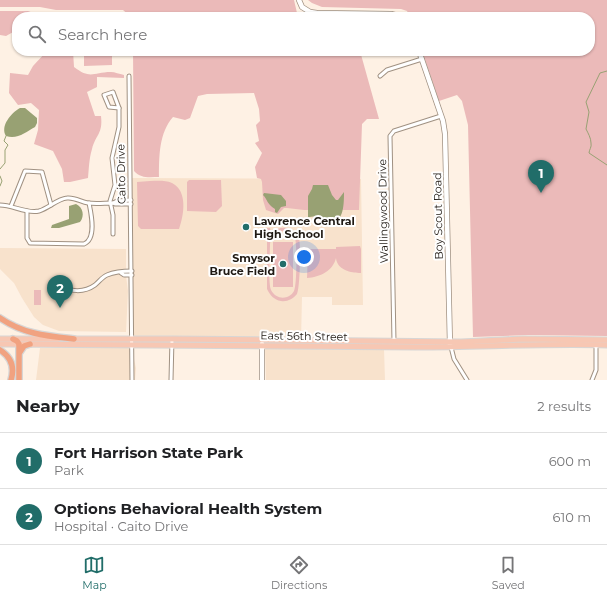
<!DOCTYPE html>
<meta charset="utf-8">
<style>
:root{--surface:#fff;--page:#f2f2f2;--text:#202124;--muted:#757577;--line:#e0e0e0;--accent:#216d69}
body{margin:0;font-family:Montserrat,sans-serif;background:var(--page);color:var(--text)}
.you{position:absolute;left:304px;top:257px;width:14px;height:14px;margin:-10px;border:3px solid #fff;border-radius:50%;background:#1a73e8;box-shadow:0 0 0 6px #1a73e833}
.badge{display:grid;place-items:center;width:26px;height:26px;border-radius:50%;background:var(--accent);color:#fff;font-size:13px;font-weight:700}
.pin{position:absolute;translate:-50% -33px;filter:drop-shadow(0 1px 2px #0008)}
.pin::after{content:'';position:absolute;top:21px;width:14px;height:12px;background:inherit;clip-path:polygon(0 0,100% 0,50% 100%)}
.list{margin:0;padding:0;list-style:none}
h2{display:flex;justify-content:space-between;align-items:center;height:52px;margin:0;padding:0 16px;font-size:17px}
h2 small{font-size:13px;font-weight:400;color:var(--muted)}
.list li{display:grid;grid-template-columns:26px 1fr auto;gap:12px;align-items:center;box-sizing:border-box;height:56px;padding:0 16px;border-top:1px solid var(--line)}
.list b{display:block;font-size:15px;white-space:nowrap}
.list p{margin:0;font-size:13px;white-space:nowrap;color:var(--muted)}
.list em{font-size:13px;font-style:normal;color:var(--muted)}
.icon{flex:none;width:22px;height:22px;fill:none;stroke:currentColor;stroke-width:2;stroke-linecap:round;stroke-linejoin:round}
.map{position:relative;flex:none;width:607px;height:380px;overflow:hidden}
.search{position:absolute;background:var(--surface);box-shadow:0 1px 3px #0004;left:12px;right:12px;top:12px;height:44px;display:flex;align-items:center;gap:10px;box-sizing:border-box;padding:0 14px;border-radius:16px;color:var(--muted);font-size:15px}
.sheet{height:164px;background:var(--surface)}
nav{display:flex;justify-content:space-around;align-items:center;box-sizing:border-box;height:56px;border-top:1px solid var(--line);background:var(--surface);font-size:11px;color:var(--muted)}
nav a{display:grid;justify-items:center;gap:2px}
nav .on{color:var(--accent)}
.map>svg:first-child{display:block}
.built{fill:#f8e2cc}
.green{fill:#ebbab9;fill-rule:evenodd}
.water{fill:#98a173}
.lines{fill:none;stroke-linecap:round;stroke-linejoin:round}
.stream{stroke:#98a173;stroke-width:1}
.street-casing{stroke:#a09182;stroke-width:5}
.secondary-casing{stroke:#a09182;stroke-width:6}
.primary-casing{stroke:#d7d6d5;stroke-width:7}
.highway-casing{stroke:#d7d6d5;stroke-width:8}
.street{stroke:#fff;stroke-width:3}
.secondary{stroke:#fff;stroke-width:4.5}
.primary{stroke:#f7c7b3;stroke-width:5}
.highway{stroke:#f1a280;stroke-width:5.5}
.poi-dot{fill:#216d69;stroke:#fff;stroke-width:1.5}
.labels{text-anchor:middle;stroke-width:4;stroke-linejoin:round;paint-order:stroke}
.street-label{font-size:11px;fill:#1f1913;stroke:#fff}
.poi-label{font-size:11px;font-weight:bold;fill:#1f1913;stroke:#fff;text-anchor:start}
</style>
<div class="map">
<svg width="607" height="380" viewBox="0 0 607 380">
<rect width="100%" height="100%" fill="#fef1e4"/>
<!-- built -->
<g class="built">
<path d="M131 178 361 179 363 305H332V297H302L301 340 132 339Z"/>
<path d="M0 248 126 249V276L128 291 126 332 59 331 43 325 34 317 22 298 14 283 0 269Z"/>
<path d="M104 347H131L136 368 135 380H36L40 348Z"/>
<path d="M265 348 384 349 385 380H266Z"/>
</g>
<!-- green -->
<g class="green">
<path d="M0 0H294L297 13 313 17H131L123 10H56L40 7H0Z"/>
<path d="M308 0H607V336L528 335 473 337 468 125 462 101 457 95 439 101 422 51H590V17H410L407 11 401 9 322 7 312 3Z"/>
<path d="M0 11H28L44 17H17V33L15 31 6 36 0 35Z"/>
<path d="M44 51H73L74 67C91 80 93 72 111 72 115 72 119 74 124 75V78L97 77V87L87 92 95 116H101C103 134 96 134 92 149 89 159 89 168 88 178L70 182H64L62 169 53 151 34 144 38 130 39 110 31 103 18 105 9 93 10 73 28 75 33 66 46 52Z"/>
<path d="M84 51H112V65L84 66Z"/>
<path d="M133 51H360L379 119H367L362 124 359 210H304L287 208H284L278 214 266 210 263 200 262 182 261 179 257 178 255 167 262 153 255 143 259 141 256 125 260 121 259 109 254 93 207 94 198 96 190 118 185 120 173 117C159 133 159 156 159 177 150 177 141 179 134 171Z"/>
<path d="M189 180H221L222 206 216 212 187 211V182Z"/>
<path d="M150 181C157 181 165 180 172 183 188 191 184 215 179 229H141L138 226 137 182Z"/>
<path d="M267 228H270L271 233C280 225 294 226 299 238 301 245 300 288 297 294 293 299 287 302 281 301 274 300 270 295 267 289ZM285 231C290 232 293 234 295 238 297 243 297 286 294 291 289 300 276 300 271 290 268 283 270 254 270 244 271 235 277 231 285 231Z"/>
<rect x="273" y="242" width="20" height="45"/>
<path d="M360 246 361 249V273C351 273 337 270 336 258 333 271 320 277 307 278L308 251 310 249H336V247Z"/>
<rect x="34" y="290" width="7" height="15"/>
</g>
<!-- water -->
<g class="water">
<path d="M20 108H25L37 118V123L35 127C26 132 17 140 6 136 0 126 11 113 20 108Z"/>
<path d="M313 185H328L332 195 336 200H338L344 192C344 204 344 227 326 222 323 221 320 218 318 217 316 216 311 217 308 217V196L312 189Z"/>
<path d="M264 193 281 195 286 201V206L281 207 277 213 275 212V209C266 203 268 200 263 195Z"/>
<path d="M76 204C83 207 85 216 80 222L59 228H51L52 225 69 219V206Z"/>
</g>
<g class="lines">
<!-- stream -->
<g class="stream">
<path d="M607 71 600 73 586 102 589 112 586 129C588 133 591 138 591 143 592 147 589 150 589 153L607 165"/>
<path d="M0 169 5 163V150L8 145 4 141 6 136"/>
<path d="M0 176 2 181 0 186"/>
</g>
<defs>
<g id="street">
<path d="M129 76 132 380"/>
<path d="M380 76 387 70 422 59"/>
<path d="M113 92 119 108 109 107 104 95Z"/>
<path d="M113 203 117 201 131 200"/>
<path d="M0 205C13 205 26 214 39 211 49 208 57 199 67 198 75 197 81 202 88 203 96 204 105 203 113 203L115 204H131"/>
<path d="M11 206 25 171 42 172 51 205"/>
<path d="M27 211V238L30 243 84 244C97 239 91 213 89 203"/>
<path d="M113 234V215L110 201 115 185 112 158 119 127V108"/>
<path d="M121 273 124 275H132"/>
<path d="M59 285C70 292 84 293 95 285 99 282 102 277 107 275 114 272 124 271 132 271"/>
<path d="M394 341 390 136 394 131 441 116"/>
<path d="M451 347 454 359 467 380"/>
<path d="M171 380 172 339"/>
<path d="M592 380 596 370V345"/>
</g>
<g id="secondary">
<path d="M299 0 302 7 310 12 317 13 391 14 403 17"/>
<path d="M419 51 443 121 445 134 450 345"/>
<path d="M262 344V380"/>
</g>
<g id="primary">
<path d="M0 339H58"/>
<path d="M70 339H172L461 342 523 339 607 340"/>
<path d="M0 344 417 347C481 347 544 343 607 345"/>
</g>
<g id="highway">
<path d="M0 318C23 334 47 336 74 339"/>
<path d="M13 339 17 341 19 344V380"/>
<path d="M0 350C11 357 15 367 11 380"/>
<path d="M20 352 24 346 30 344"/>
</g>
</defs>
<!-- street casing -->
<use href="#street" class="street-casing"/>
<!-- secondary casing -->
<use href="#secondary" class="secondary-casing"/>
<!-- primary casing -->
<use href="#primary" class="primary-casing"/>
<!-- highway casing -->
<use href="#highway" class="highway-casing"/>
<!-- street -->
<use href="#street" class="street"/>
<!-- secondary -->
<use href="#secondary" class="secondary"/>
<!-- primary -->
<use href="#primary" class="primary"/>
<!-- highway -->
<use href="#highway" class="highway"/>
</g>
<!-- markers -->
<g class="poi-dot">
<circle cx="246" cy="227" r="4"/>
<circle cx="283" cy="264" r="4"/>
</g>
<g class="labels">
<!-- street labels -->
<g class="street-label">
<text transform="translate(121 174) rotate(-91)" y="4">Caito Drive</text>
<text transform="translate(383 211) rotate(-91)" y="4">Wallingwood Drive</text>
<text transform="translate(438 216) rotate(-91)" y="4">Boy Scout Road</text>
<text transform="translate(304 336) rotate(1)" y="4">East 56th Street</text>
</g>
<!-- poi labels -->
<g class="poi-label">
<text x="254" y="225">Lawrence Central<tspan x="254" dy="13">High School</tspan></text>
<text x="275" y="262" text-anchor="end">Smysor<tspan x="275" dy="13">Bruce Field</tspan></text>
</g>
</g>
</svg>
<div class="you"></div>
<div class="pin badge" style="left:541px;top:193px">1</div>
<div class="pin badge" style="left:60px;top:308px">2</div>
<div class="search"><svg class="icon" aria-label="search" viewBox="0 0 24 24"><circle cx="10" cy="10" r="6"/><path d="M15 15l6 6"/></svg>Search here</div>
</div>
<section class="sheet">
<h2>Nearby<small>2 results</small></h2>
<ul class="list">
<li><span class="badge">1</span><div><b>Fort Harrison State Park</b><p>Park</p></div><em>600 m</em></li>
<li><span class="badge">2</span><div><b>Options Behavioral Health System</b><p>Hospital · Caito Drive</p></div><em>610 m</em></li>
</ul>
</section>
<nav>
<a class="on"><svg class="icon" aria-label="map" viewBox="0 0 24 24"><path d="M3 6l6-2 6 2 6-2v14l-6 2-6-2-6 2zM9 4v14M15 6v14"/></svg>Map</a>
<a><svg class="icon" aria-label="directions" viewBox="0 0 24 24"><path d="M12 3l9 9-9 9-9-9zM9 14v-3h6M13 9l2 2-2 2"/></svg>Directions</a>
<a><svg class="icon" aria-label="saved" viewBox="0 0 24 24"><path d="M7 4h10v16l-5-4-5 4z"/></svg>Saved</a>
</nav>
